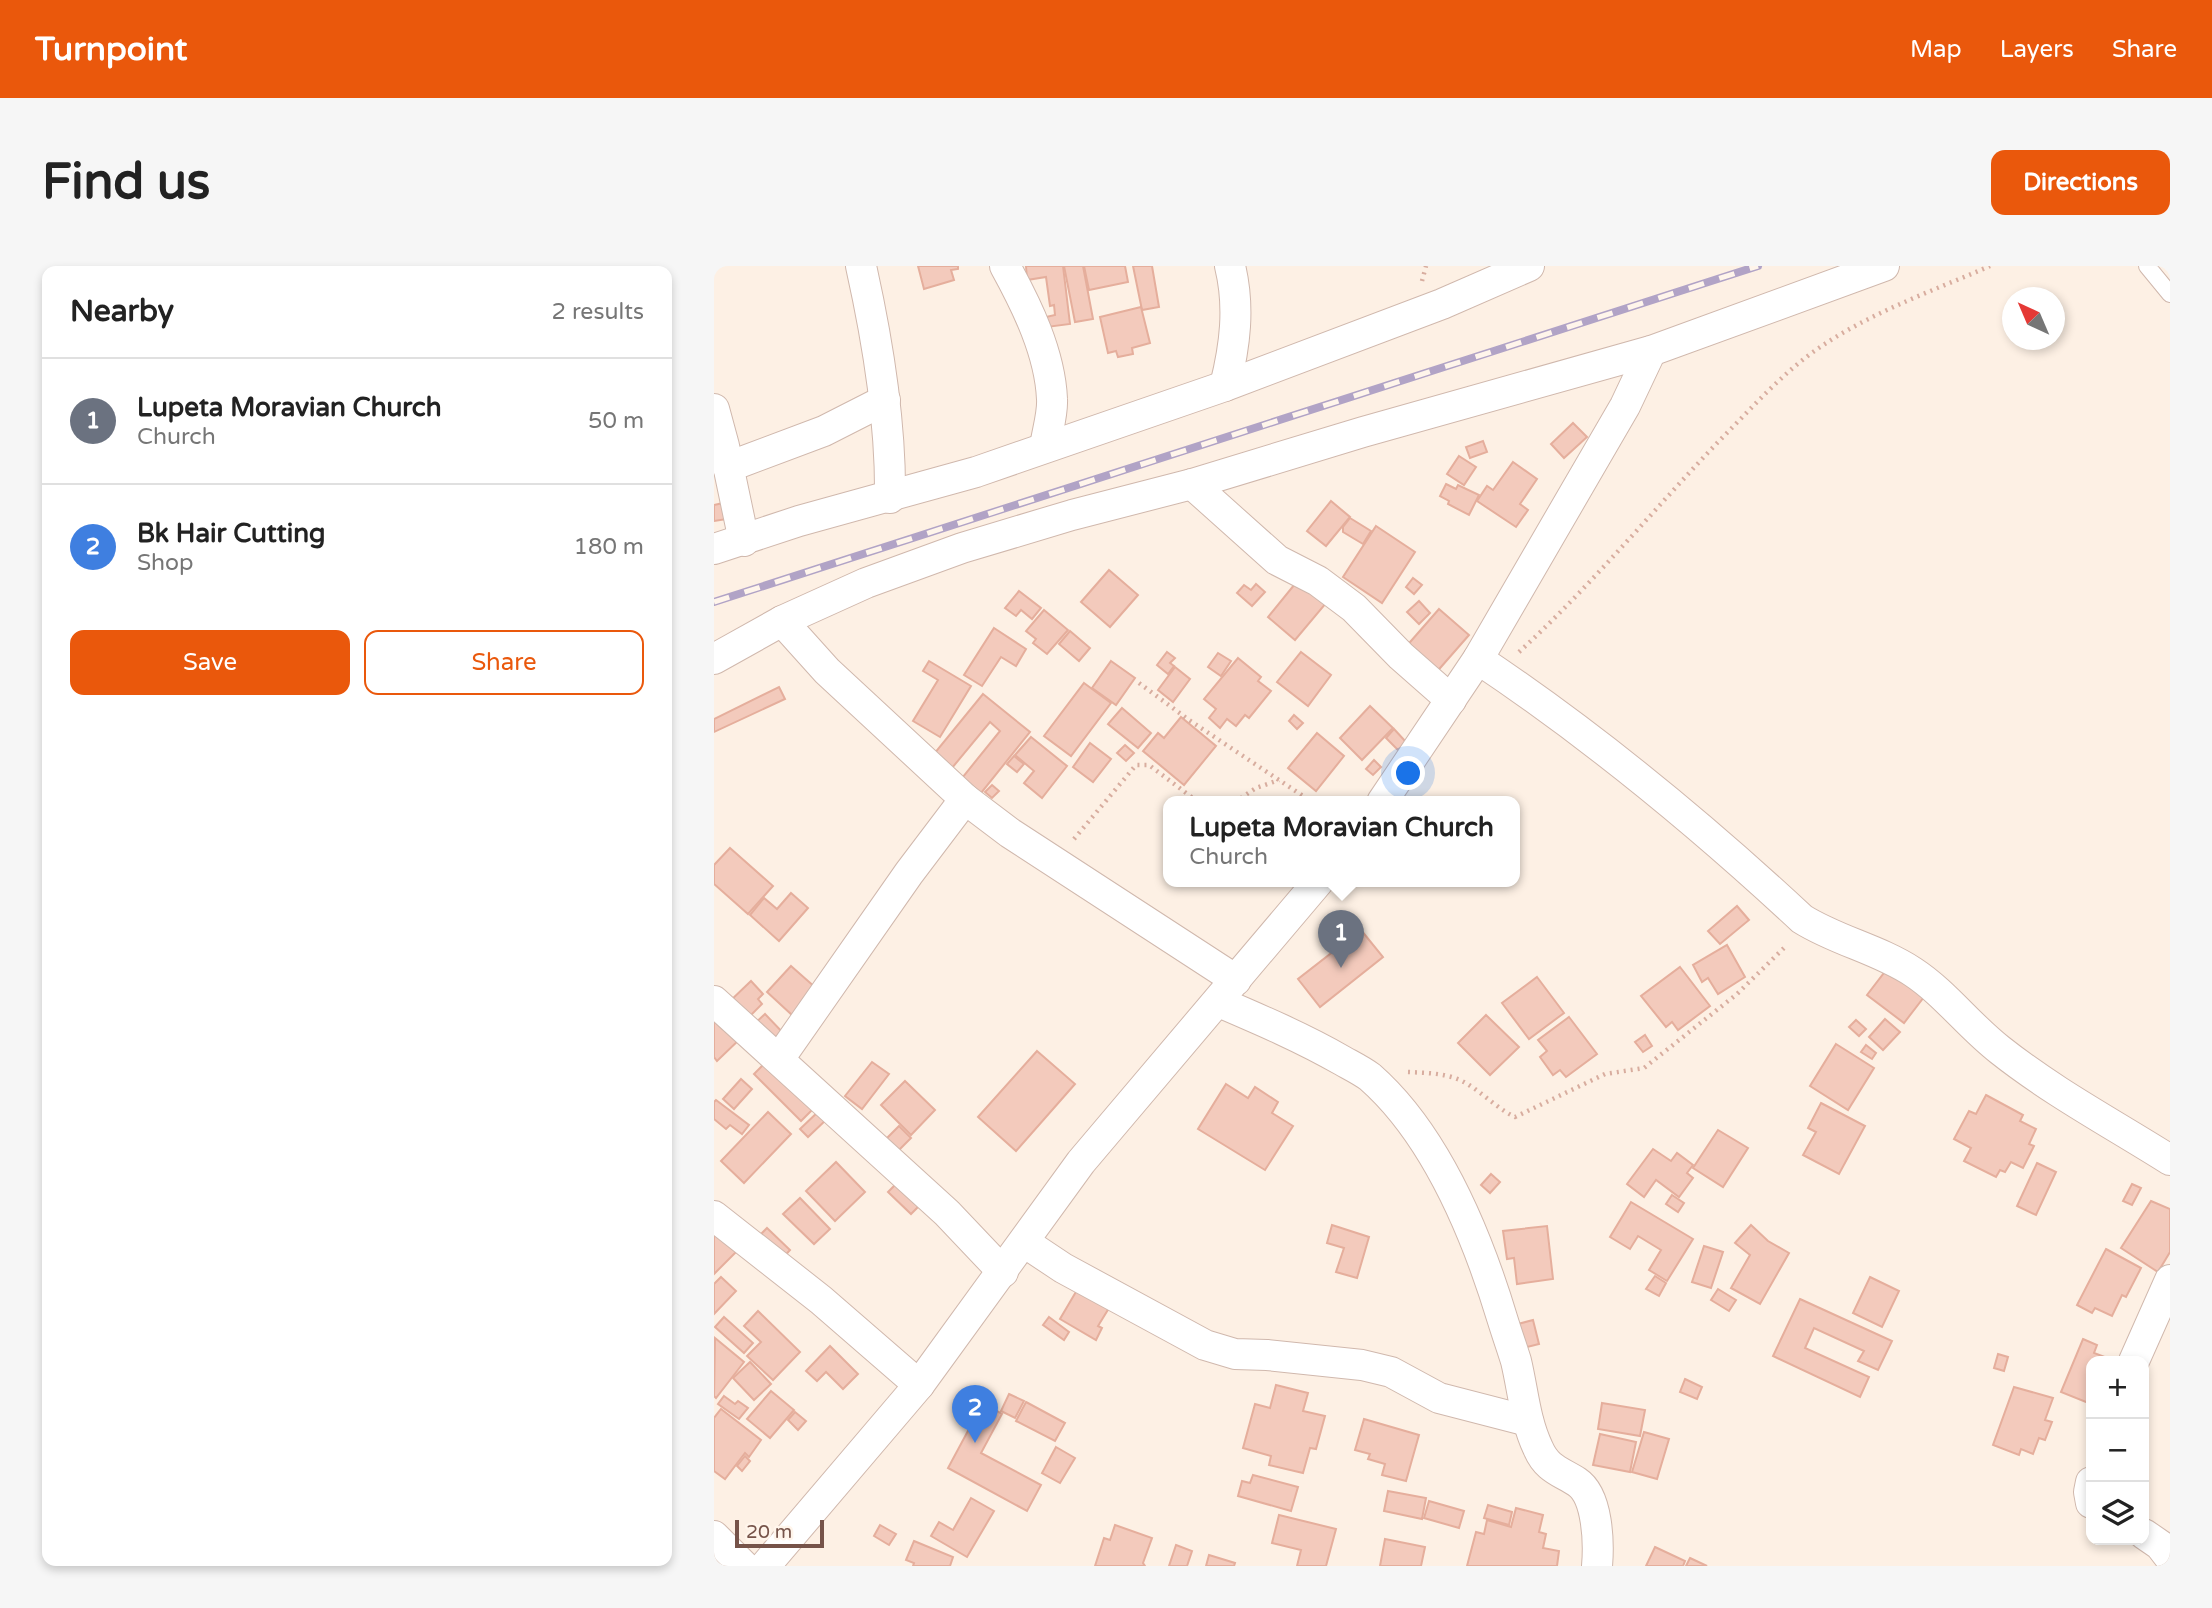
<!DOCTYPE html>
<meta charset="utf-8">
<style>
:root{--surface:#fff;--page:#f6f6f6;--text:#222;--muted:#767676;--line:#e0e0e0;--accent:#ea580c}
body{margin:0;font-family:"Varela Round",sans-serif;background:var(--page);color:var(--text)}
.controls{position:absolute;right:21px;bottom:21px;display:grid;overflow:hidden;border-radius:14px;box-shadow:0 4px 10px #0003}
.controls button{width:63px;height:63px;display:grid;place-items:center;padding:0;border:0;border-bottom:2px solid var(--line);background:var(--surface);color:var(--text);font:35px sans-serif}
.compass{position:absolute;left:1288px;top:21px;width:63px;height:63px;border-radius:50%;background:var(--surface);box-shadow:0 4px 10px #0003;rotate:316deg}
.scale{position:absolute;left:21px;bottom:18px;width:89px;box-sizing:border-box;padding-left:7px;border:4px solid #765349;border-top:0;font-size:19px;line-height:24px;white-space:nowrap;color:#765349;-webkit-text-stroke:5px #fff5eb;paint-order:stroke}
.you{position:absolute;left:695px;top:508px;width:24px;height:24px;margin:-18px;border:5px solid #fff;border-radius:50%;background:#1a73e8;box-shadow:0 0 0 10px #1a73e833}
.badge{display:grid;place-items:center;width:46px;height:46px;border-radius:50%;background:var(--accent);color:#fff;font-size:23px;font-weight:700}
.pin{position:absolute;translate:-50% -58px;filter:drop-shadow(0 2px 4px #0008)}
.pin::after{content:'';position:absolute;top:37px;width:24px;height:21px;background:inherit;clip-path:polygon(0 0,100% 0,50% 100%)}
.popup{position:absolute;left:449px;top:530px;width:357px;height:91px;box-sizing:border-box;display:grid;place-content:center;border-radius:14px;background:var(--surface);filter:drop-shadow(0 2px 5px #0005);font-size:23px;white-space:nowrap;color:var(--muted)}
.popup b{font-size:26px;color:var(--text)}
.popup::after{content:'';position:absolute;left:50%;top:100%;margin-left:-14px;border:14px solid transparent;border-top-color:var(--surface)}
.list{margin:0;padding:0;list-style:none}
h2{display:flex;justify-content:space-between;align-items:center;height:91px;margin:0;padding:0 28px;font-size:30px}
h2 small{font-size:23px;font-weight:400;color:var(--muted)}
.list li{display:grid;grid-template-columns:46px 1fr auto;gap:21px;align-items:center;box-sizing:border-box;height:126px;padding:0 28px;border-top:2px solid var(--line)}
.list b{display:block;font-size:26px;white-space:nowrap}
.list p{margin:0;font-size:23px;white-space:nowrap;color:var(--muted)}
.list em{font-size:23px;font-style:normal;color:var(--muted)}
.actions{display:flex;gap:14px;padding:21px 28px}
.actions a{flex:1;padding:16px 0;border:2px solid var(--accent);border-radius:14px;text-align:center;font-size:24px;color:var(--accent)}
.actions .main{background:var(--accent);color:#fff}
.icon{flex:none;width:38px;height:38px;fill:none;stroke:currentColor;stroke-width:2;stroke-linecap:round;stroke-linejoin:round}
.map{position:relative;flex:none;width:1456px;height:1300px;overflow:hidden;border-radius:14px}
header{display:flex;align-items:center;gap:42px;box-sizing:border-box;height:98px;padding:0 35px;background:var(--accent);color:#fff}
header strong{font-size:33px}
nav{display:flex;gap:38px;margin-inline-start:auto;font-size:24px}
.intro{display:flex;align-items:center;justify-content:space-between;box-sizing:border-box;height:168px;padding:0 42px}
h1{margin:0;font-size:49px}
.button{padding:18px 32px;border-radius:14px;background:var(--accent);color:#fff;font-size:24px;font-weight:700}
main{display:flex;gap:42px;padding:0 42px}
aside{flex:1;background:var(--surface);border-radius:14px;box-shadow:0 4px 10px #0003}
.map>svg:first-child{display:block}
.building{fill:#f3cabc;stroke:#e5ae9c;stroke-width:2}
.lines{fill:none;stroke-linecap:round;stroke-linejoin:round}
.service-casing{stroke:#d0b8ad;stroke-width:18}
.minor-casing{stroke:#d0b8ad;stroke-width:32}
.path{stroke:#d8ad9f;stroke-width:4.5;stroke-dasharray:2 5;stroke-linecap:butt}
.service{stroke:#fff;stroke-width:16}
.minor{stroke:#fff;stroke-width:30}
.rail-casing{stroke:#b1a3c6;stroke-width:8}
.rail{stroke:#fff5eb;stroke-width:5;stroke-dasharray:16;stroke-linecap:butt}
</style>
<header>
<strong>Turnpoint</strong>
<nav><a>Map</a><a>Layers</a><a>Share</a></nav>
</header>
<div class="intro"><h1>Find us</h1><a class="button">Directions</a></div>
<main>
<aside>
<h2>Nearby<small>2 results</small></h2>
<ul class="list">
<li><span class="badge" style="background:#6b7280">1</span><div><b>Lupeta Moravian Church</b><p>Church</p></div><em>50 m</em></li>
<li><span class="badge" style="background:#3f7fe0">2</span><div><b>Bk Hair Cutting</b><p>Shop</p></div><em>180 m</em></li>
</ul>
<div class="actions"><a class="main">Save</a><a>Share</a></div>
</aside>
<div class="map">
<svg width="1456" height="1300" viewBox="0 0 1456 1300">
<rect width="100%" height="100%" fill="#fdf0e4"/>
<!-- building -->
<g class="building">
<path d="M204 0H244V3L237 4 240 14 210 23Z"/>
<path d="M312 0H349L356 58 333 61 332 51 341 49 340 39 336 40 332 11 313 14Z"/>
<path d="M350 0H369L379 53 361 56Z"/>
<path d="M370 0H411L414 16 375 24Z"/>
<path d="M419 0H438L445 41 428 44Z"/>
<path d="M427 41 436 77 418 82 419 88 404 91 402 85 394 87 386 51Z"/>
<path d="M859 157 873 171 850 192 837 178Z"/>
<path d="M769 175 773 186 756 192 752 181Z"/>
<path d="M745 190 762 201 750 219 733 208Z"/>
<path d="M799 196 823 213 806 238 814 244 802 261 763 235 773 220 779 224Z"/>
<path d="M732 218 742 223 744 219 765 229 755 249 734 238 735 235 726 230Z"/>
<path d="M617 235 636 251 612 280 593 265Z"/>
<path d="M9 237 13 253 0 255V239Z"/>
<path d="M636 252 657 265 649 278 629 266V261Z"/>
<path d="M662 260 701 286 668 337 629 311Z"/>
<path d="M395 304 424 329 396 361 367 336Z"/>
<path d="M699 312 708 319 700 328 692 321Z"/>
<path d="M585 313 613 336 581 374 554 351Z"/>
<path d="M542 318 551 326 538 340 523 327 530 319 537 324Z"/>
<path d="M305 325 327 342 318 353 307 344 302 350 291 342Z"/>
<path d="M705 335 716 347 705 358 693 346Z"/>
<path d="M725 343 755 369 720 409 690 383Z"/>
<path d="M330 344 354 364 333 388 319 377 322 373 312 365Z"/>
<path d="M280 362 312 383 302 400 287 391 268 420 250 409Z"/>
<path d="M356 365 376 382 365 395 345 378Z"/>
<path d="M453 386 461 392 456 397 460 400 454 408 443 399Z"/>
<path d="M587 386 617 409 594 440 563 416Z"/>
<path d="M504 387 517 395 507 410 494 401Z"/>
<path d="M524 392 547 411 544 415 557 425 535 452 531 449 522 460 513 453 506 462 495 452 502 443 490 433Z"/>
<path d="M215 395 257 420 226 471 199 455 224 414 209 405Z"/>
<path d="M397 395 421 412 402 439 378 422Z"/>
<path d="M461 401 476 413 459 436 444 424Z"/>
<path d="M370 417 397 437 357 490 330 470Z"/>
<path d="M65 421 71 433 0 466V453Z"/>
<path d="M269 428 316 466 263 532 244 517 286 465 276 456 233 508 215 494Z"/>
<path d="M656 440 679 462 648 494 626 472Z"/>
<path d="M408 442 437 467 424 482 394 458Z"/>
<path d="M580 449 589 457 583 463 575 455Z"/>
<path d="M467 451 502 480 470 519 429 485 444 467 450 472Z"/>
<path d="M680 463 692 476 684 484 672 472Z"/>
<path d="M603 467 630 490 602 525 574 502Z"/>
<path d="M317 471 353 500 328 532 310 517 320 505 301 489Z"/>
<path d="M376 477 397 493 379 516 359 501Z"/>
<path d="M411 479 420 487 412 495 403 487Z"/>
<path d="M300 490 310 498 303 506 293 498Z"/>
<path d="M660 494 667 501 659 509 652 503Z"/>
<path d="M278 519 285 525 278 532 271 526Z"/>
<path d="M16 582 59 620 34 648 0 618V599Z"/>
<path d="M77 627 94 642 65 675 36 649 50 632 63 643Z"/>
<path d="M1023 640 1035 654 1006 678 994 665Z"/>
<path d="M647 664 669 691 606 741 584 713Z"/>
<path d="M1013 679 1031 711 1004 728 994 712 988 716 979 699Z"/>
<path d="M77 700 102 722 78 749 53 726Z"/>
<path d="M966 701 996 740 964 764 958 756 952 761 927 730Z"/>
<path d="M1173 703 1210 731 1190 757 1153 729Z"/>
<path d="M823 711 850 747 815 773 788 737Z"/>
<path d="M37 715 49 728 44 733 48 738 32 754 15 736Z"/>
<path d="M0 741 28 771 3 795 0 791Z"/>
<path d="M51 748 73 771 60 783 38 760Z"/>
<path d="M772 749 805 781 776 809 744 777Z"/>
<path d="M855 751 883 788 852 811 846 804 839 809 826 791 833 785 824 774Z"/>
<path d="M1171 753 1186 766 1169 784 1155 771Z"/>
<path d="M1142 754 1152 763 1145 770 1135 761Z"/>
<path d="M931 769 938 780 929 786 921 776Z"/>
<path d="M1122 778 1160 802 1134 844 1096 820Z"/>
<path d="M1152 779 1162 787 1158 793 1147 786Z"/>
<path d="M323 785 361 818 302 885 264 851Z"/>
<path d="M55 793 102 840 87 855 40 808Z"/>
<path d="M158 796 175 808 148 843 131 830Z"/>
<path d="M27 813 38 823 20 843 9 833Z"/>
<path d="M191 815 221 844 197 869 167 839Z"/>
<path d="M512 818 534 832 541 821 564 836 558 847 579 860 551 904 484 863Z"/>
<path d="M1272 829 1309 849 1306 855 1322 863 1315 878 1320 880 1309 902 1297 896 1291 906 1286 904 1282 911 1250 895 1257 882 1240 873 1255 845 1262 848Z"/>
<path d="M2 834 35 859 28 868 16 859 12 863 0 853V836Z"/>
<path d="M1107 837 1151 860 1125 908 1089 889 1102 866 1094 862Z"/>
<path d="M106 844 114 852 94 871 86 863Z"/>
<path d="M54 846 77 868 30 917 7 895Z"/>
<path d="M185 860 197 872 178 891 166 879Z"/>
<path d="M1004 864 1034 882 1009 921 979 902Z"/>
<path d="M939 883 957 895 963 887 979 899 973 907 979 912 965 931 942 914 930 931 913 918Z"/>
<path d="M122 896 151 926 121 955 92 925Z"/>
<path d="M1323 897 1342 906 1322 949 1303 940Z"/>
<path d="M777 908 786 916 776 927 767 919Z"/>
<path d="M184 916 207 938 197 948 174 926Z"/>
<path d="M1418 918 1427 922 1418 939 1409 935Z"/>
<path d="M958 929 970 937 964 946 952 938Z"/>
<path d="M86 932 116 963 100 978 69 948Z"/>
<path d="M1437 935 1456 943V986L1444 1006 1407 982Z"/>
<path d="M917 936 979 973 953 1015 935 1004 947 984 924 970 916 983 896 971Z"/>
<path d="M0 954 27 981 0 1008Z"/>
<path d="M618 959 655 971 643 1012 622 1006 630 982 613 977Z"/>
<path d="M1037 959 1054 975 1075 987 1046 1038 1017 1022 1036 989 1021 977Z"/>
<path d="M833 960 839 1013 803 1018 800 992 793 993 789 965Z"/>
<path d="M53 962 76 984 67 994 44 971Z"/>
<path d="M990 980 1009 986 997 1022 978 1016Z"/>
<path d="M1392 983 1427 1002 1412 1031 1408 1029 1398 1050 1381 1042 1378 1047 1363 1039Z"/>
<path d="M941 1010 952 1017 945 1030 932 1023Z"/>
<path d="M7 1011 22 1025 0 1048V1018Z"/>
<path d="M1156 1011 1185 1025 1168 1061 1139 1047Z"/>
<path d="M1004 1023 1022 1034 1015 1045 997 1034Z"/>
<path d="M363 1024 395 1042 384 1060 388 1062 382 1074 346 1053Z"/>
<path d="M1086 1033 1178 1075 1164 1104 1144 1095 1150 1085 1100 1062 1091 1082 1155 1111 1146 1131 1059 1090Z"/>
<path d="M44 1045 86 1086 59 1114 33 1090 47 1076 30 1060Z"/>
<path d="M10 1051 39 1077 30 1087 1 1061Z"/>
<path d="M335 1051 355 1066 350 1074 329 1059Z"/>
<path d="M819 1054 825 1078 805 1083 800 1059Z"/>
<path d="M1 1072 30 1096 2 1132 0 1130Z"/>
<path d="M1369 1073 1383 1079 1380 1087 1401 1095H1377V1138L1347 1126Z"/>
<path d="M116 1080 144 1108 129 1123 112 1106 103 1115 92 1105Z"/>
<path d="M1284 1088 1294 1091 1290 1105 1280 1102Z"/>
<path d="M36 1096 57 1118 40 1134 19 1112Z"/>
<path d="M971 1113 988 1121 983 1133 966 1126Z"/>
<path d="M562 1119 594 1127 589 1145 611 1150 602 1183 596 1182 589 1207 555 1199 557 1190 529 1182 541 1138 556 1142Z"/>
<path d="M1300 1121 1339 1132 1331 1154 1338 1156 1331 1174 1325 1172 1319 1188 1307 1183 1305 1189 1279 1179Z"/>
<path d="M57 1125 80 1144 56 1172 33 1153Z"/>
<path d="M295 1128 310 1135 301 1152 287 1145Z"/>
<path d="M10 1130 21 1138 24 1135 34 1142 25 1153 4 1138Z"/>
<path d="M312 1136 351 1157 341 1175 302 1155Z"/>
<path d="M269 1137 288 1148 267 1187 327 1219 313 1245 234 1202Z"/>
<path d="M888 1137 931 1144 926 1170 884 1163Z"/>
<path d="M7 1143 47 1174 35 1191 31 1187 11 1213 0 1205V1152Z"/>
<path d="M81 1146 92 1155 84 1164 74 1154Z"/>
<path d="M650 1153 705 1169 692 1215 668 1209 671 1198 654 1193 656 1188 641 1184Z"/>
<path d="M930 1166 955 1173 943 1213 918 1206Z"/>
<path d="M886 1168 922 1176 916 1206 879 1199Z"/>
<path d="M342 1181 361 1192 346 1217 328 1207Z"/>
<path d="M31 1190 36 1195 28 1205 23 1200Z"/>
<path d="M539 1209 584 1221 577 1245 524 1230 528 1215 536 1217Z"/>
<path d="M674 1225 712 1232 708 1253 670 1245Z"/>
<path d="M257 1232 280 1245 253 1291 217 1270 225 1256 239 1264Z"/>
<path d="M715 1235 750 1245 745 1262 710 1252Z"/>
<path d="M774 1239 798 1246 795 1259 770 1252Z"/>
<path d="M802 1242 829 1249 825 1266 832 1268 829 1282 845 1285 843 1300H753L762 1266 770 1268 773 1254 797 1261Z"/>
<path d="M565 1249 622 1263 612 1300H583L587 1284 558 1277Z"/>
<path d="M166 1259 182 1268 175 1279 160 1270Z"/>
<path d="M401 1259 438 1272 429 1297 431 1300H381L390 1272 396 1274Z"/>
<path d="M671 1273 711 1281 707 1300H666Z"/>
<path d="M200 1275 239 1291 236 1300H199L200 1297 192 1294Z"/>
<path d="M462 1279 478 1285 473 1300H455Z"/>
<path d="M941 1281 971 1295 969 1300H932Z"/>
<path d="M495 1289 521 1297 520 1300H492Z"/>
<path d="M976 1292 993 1300H972Z"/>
</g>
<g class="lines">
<defs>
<path id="service" d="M1433 0 1456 28"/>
<g id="minor">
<path d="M147 0C164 76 177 154 176 232"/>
<path d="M291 0C313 40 336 87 338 133 339 148 333 166 331 181"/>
<path d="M511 120C521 80 526 41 516 0"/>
<path d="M0 143 10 180 30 275"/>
<path d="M14 201 110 165 171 134"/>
<path d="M478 218 563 294 604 315 640 342 687 390 737 434"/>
<path d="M0 283 85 255 262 206 511 120 728 38 815 0"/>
<path d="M68 355 113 405 251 533 296 567 522 714"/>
<path d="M0 393 68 355 152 317 248 282 358 249 478 218 649 166 937 85 1170 0"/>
<path d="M764 393C879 470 986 558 1088 653 1123 675 1164 683 1199 706 1231 727 1255 760 1286 784 1339 826 1399 858 1456 894"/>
<path d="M668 536 764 393 911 140 937 85"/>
<path d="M0 735 233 947 289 1006"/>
<path d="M505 736C547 754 589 772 629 795 638 800 648 805 656 811 723 870 764 972 789 1055 793 1068 798 1082 802 1095 809 1124 811 1155 824 1182 833 1203 846 1205 863 1216 884 1230 885 1277 883 1300"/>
<path d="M65 793 195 607 251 533"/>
<path d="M0 950 107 1034 205 1119"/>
<path d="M310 976 349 1002 491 1079 521 1088 553 1089 648 1099 677 1106 725 1132 814 1155"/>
<path d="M1420 1095 1456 1014"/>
<path d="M1377 1216 1375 1226 1377 1237"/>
<path d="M1430 1268 1446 1279 1456 1292"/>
<path d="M0 1270 30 1300"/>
<path d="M51 1300 205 1119 367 896 604 616"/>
</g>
</defs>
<!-- service casing -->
<use href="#service" class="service-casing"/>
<!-- minor casing -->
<use href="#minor" class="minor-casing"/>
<!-- path -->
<g class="path">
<path d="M708 15 712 0"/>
<path d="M805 386C877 320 939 244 1006 174 1035 145 1062 114 1095 89 1149 49 1214 27 1276 0"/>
<path d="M425 417 475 454 598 536"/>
<path d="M521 536 542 522 565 514"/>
<path d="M360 573 422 499H435L484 536"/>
<path d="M694 806C715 807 737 807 755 819 771 829 784 843 801 851L891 808 930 802 1023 728 1073 679"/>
</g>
<!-- service -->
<use href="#service" class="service"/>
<!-- minor -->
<use href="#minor" class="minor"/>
<defs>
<path id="rail" d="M0 336 1044 0"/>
</defs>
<!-- rail casing -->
<use href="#rail" class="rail-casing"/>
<!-- rail -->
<use href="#rail" class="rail"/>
</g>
</svg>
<div class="controls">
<button>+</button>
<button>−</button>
<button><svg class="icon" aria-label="layers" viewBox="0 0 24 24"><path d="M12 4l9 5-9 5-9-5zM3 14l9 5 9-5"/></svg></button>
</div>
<svg class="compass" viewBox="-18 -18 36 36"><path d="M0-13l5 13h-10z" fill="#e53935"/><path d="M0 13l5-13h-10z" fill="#767676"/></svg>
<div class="scale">20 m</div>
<div class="you"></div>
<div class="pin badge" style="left:627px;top:702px;background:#6b7280">1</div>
<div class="popup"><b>Lupeta Moravian Church</b>Church</div>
<div class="pin badge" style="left:261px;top:1177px;background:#3f7fe0">2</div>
</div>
</main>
